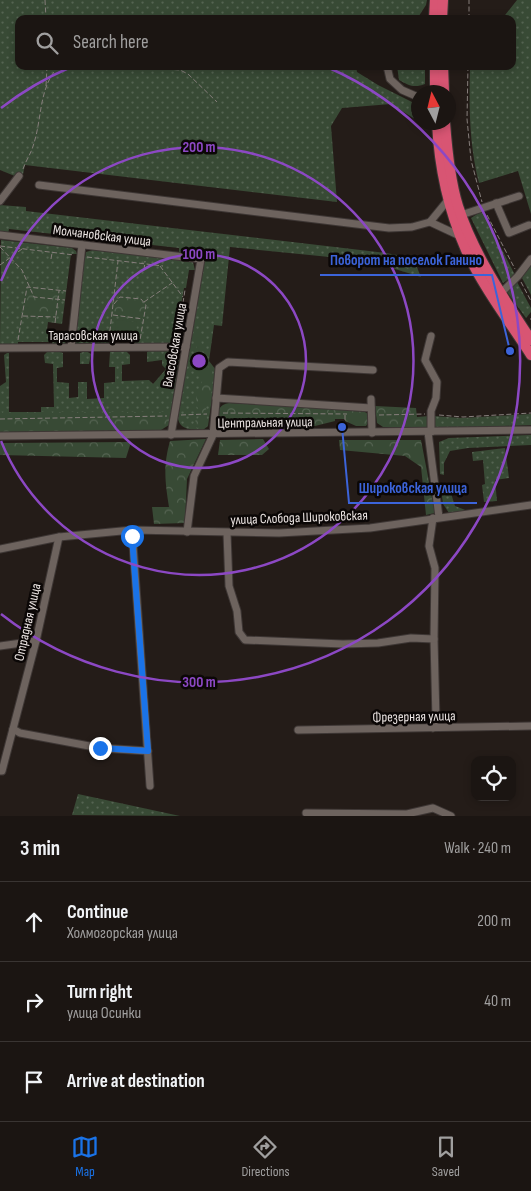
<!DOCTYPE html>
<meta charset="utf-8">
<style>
:root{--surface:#1b1512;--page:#241e1b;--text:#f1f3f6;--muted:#a09f9f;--line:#393432;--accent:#1a73e8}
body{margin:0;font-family:"Sofia Sans Condensed",sans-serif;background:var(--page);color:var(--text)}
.controls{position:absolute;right:15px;bottom:15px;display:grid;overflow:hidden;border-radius:10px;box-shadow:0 2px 8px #0003}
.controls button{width:45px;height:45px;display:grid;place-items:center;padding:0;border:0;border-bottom:1px solid var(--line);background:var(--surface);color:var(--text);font:25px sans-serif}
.compass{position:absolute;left:411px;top:85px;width:45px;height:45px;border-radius:50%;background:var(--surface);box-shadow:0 2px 8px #0003;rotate:353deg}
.stop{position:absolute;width:15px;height:15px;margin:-11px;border:4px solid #1a73e8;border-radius:50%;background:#fff}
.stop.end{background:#1a73e8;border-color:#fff;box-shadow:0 1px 5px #0008}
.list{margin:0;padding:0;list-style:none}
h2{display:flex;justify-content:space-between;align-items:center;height:65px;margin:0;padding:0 20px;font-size:21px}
h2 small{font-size:16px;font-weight:400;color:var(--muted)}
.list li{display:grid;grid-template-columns:32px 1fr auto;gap:15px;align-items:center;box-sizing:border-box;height:80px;padding:0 20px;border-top:1px solid var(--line)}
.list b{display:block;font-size:19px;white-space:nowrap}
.list p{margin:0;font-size:16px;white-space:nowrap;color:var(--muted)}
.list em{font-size:16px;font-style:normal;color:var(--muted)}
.icon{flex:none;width:28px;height:28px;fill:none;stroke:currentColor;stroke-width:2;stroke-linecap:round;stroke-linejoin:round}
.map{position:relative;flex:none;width:531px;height:816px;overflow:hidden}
.search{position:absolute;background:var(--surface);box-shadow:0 2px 8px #0003;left:15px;right:15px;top:15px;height:55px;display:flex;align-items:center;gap:12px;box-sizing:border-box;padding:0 18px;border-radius:10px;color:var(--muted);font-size:19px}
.sheet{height:305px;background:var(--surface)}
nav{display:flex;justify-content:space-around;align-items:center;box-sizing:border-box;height:70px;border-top:1px solid var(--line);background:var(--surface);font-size:14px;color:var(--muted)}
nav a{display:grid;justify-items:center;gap:2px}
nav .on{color:var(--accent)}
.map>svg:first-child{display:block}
.grass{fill:url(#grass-dots)}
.forest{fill:url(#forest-crowns)}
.pitch{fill:#384a35}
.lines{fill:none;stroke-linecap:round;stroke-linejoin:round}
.minor-casing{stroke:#3e3735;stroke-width:9}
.highway-casing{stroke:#3e3735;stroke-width:12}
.path{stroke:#867e7b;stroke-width:1;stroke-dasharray:5 2.5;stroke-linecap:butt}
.minor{stroke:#6d635e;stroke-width:7}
.highway{stroke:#d85573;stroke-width:10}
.route{stroke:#1a73e8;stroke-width:6}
.ring{fill:none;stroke:#8c48c4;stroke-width:2.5}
.labels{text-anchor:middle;stroke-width:5;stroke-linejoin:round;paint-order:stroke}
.street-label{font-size:14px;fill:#ebe4e2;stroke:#0b0706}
.centre{fill:#8c48c4;stroke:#0b0706;stroke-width:2.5}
.ring-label{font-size:15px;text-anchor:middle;font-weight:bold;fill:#8c48c4;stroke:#0b0706;stroke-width:5;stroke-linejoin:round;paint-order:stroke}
.leader{fill:none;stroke:#3c64da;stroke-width:2}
.callout-dot{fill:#3c64da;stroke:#0b0706;stroke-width:2}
.callout-label{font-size:15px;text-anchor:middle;font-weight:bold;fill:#3c64da;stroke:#0b0706;stroke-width:5;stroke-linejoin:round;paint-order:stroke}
</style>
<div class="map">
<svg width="531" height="816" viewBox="0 0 531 816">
<defs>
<pattern id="grass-dots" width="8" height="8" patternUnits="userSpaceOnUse" patternTransform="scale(1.25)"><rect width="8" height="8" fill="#384a35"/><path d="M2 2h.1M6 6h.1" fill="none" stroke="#556452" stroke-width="1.8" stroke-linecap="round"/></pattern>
<pattern id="forest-crowns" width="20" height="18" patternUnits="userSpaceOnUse" patternTransform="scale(1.25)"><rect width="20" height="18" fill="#384a35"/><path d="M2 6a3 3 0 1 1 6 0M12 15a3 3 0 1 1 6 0" fill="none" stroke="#556452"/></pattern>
</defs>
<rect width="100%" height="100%" fill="#241c18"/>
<!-- grass -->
<g class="grass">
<path d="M0 0H427L426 5 417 19H19V66H356L357 72 378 85 418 105V121L391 104 342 108 331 126 337 202 25 165 22 179 0 170Z"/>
<path d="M517 0H531V214L518 171 479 183C469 144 469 106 470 66H512V19H502Z"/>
<path d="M397 66H425V84C415 88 409 86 399 80Z"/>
<path d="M0 205 26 207V211L386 253 413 258 421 277 369 261 230 247 222 326 214 325 209 361 216 370 208 426 203 430C193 429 181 431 178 419L204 257 179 253V248L9 229 8 234 0 233Z"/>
<path d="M482 211 515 275 503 283 471 218Z"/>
<path d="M1 240 72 248 76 251 77 254H71L62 324 48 322 47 330 59 332V335L67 336V340L64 345 52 346V342H18V346H0Z"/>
<path d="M93 250 186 260 193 262 195 270H189L186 288H184L175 344 132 345V341H109L108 345H76L75 343 84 258H85L86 252Z"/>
<path d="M531 262V295L522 278Z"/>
<path d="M517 282 531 308V312L526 318 507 292Z"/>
<path d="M150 350H172L178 355 179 359 171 412H41V407H54L53 364 45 363 44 355 47 352H60L63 353V367L57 368V382L69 383V398L78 397V382H87V399L104 398V383L115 382V367H109L110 352 126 351 130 355V364L122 365V381L149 380 153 384 166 369 162 365V360L147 362V352Z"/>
<path d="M86 351 91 354 89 364H80V353Z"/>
<path d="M7 353H9V412H0V386L6 382 4 355Z"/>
<path d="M531 414V425L433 429V416L462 418Z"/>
<path d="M531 435V445L468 448 450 451 444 463V475L440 474 439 442 449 438Z"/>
<path d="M505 448 509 478 495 480 497 501 484 502 482 485 485 484 483 460 473 461 472 452Z"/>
<path d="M449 487 455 506 468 511 449 513 443 504 441 489Z"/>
<path d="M78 794 180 816 72 815Z"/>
</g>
<!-- forest -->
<g class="forest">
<path d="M33 289 58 292 55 316 23 315 27 291 33 292Z"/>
<path d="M120 298 140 300 145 306 143 318 113 314 114 305Z"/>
<path d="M198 335 200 336 202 346 201 359 212 371 213 379 210 398 206 407 207 420 204 425 198 428 193 426 194 422 201 415 195 402 203 379 193 359 198 343 195 337Z"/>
<path d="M229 403 362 410 368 414V423L366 426H356L345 421V419H335V421L315 426 226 429 220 427 217 423C218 413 217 405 229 403Z"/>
<path d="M375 406 416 408 417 417 429 416V429L383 427 377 423Z"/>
<path d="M0 412H172L169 425 161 430 0 432Z"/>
<path d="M206 439 187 479 185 523 154 524 152 507H169C165 482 163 466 170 441Z"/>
<path d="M263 439 269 449 262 455H218L220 440Z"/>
<path d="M339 440H421L435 513 426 515 421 467 405 456 340 450Z"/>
<path d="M131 442 126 458 0 455V443Z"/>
</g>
<!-- pitch -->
<path class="pitch" d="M116 320 137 322 136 333 115 331Z"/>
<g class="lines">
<defs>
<g id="minor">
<path d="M387 66 390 79 402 90 418 97"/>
<path d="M39 185 389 228 412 227 430 222 448 200"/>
<path d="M0 201 19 176"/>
<path d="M496 203 509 233 529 225"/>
<path d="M461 215 519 196"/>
<path d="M430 222 460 236"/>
<path d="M0 235 201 259 171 435"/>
<path d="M501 293 518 276 531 259"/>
<path d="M431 336 425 360 437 382 436 398 431 411V432"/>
<path d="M71 347 82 245"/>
<path d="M0 348 186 347"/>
<path d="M216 398 371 408"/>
<path d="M371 399 372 433"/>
<path d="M428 432 439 517"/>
<path d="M0 436 531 430"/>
<path d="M433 518 429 546 435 568 434 639 436 720 433 728"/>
<path d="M132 530 150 786"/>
<path d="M187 532 194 476 213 435 219 368 228 362 373 370"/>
<path d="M227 533 229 586 237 611 239 632 245 640 343 644 378 643 411 638 434 639"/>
<path d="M0 549 59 537 132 530 279 533 370 528 531 505"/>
<path d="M0 646 36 641"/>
<path d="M13 729 20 733 100 748 148 751"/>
<path d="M298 730 531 726"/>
<path d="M0 771H2L36 641 59 537"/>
<path d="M306 813 407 814 433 808 451 816"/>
</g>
<g id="highway">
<path d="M434 19 435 0"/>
<path d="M442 19 443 0"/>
<path d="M435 66V92"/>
<path d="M443 66 444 92"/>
<path d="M437 122C439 167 448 209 466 250 483 287 509 321 531 355"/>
<path d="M445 122C447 150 450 180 458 206 474 255 503 297 531 340"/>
</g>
</defs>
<!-- minor casing -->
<use href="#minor" class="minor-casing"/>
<!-- highway casing -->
<use href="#highway" class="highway-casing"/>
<!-- path -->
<g class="path">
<path d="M45 0 46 19"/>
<path d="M469 19V0"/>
<path d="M129 66 180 70 188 74 217 102"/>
<path d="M468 66 467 119 471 160 482 202"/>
<path d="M46 86 47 66"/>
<path d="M23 169C26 160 32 152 34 143 42 118 39 86 59 66"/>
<path d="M487 215 515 269"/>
<path d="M0 246 74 255"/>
<path d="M0 247 22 270 34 297 65 300"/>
<path d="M87 257 163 266"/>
<path d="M51 259 52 253"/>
<path d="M0 265 22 249"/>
<path d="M160 266 183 297"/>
<path d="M144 270 145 261"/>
<path d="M521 282 531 301"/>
<path d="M144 302 172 283"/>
<path d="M114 304 120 297 141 299 146 305 140 340"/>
<path d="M113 315 143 319"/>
<path d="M23 316 56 317"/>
<path d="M531 318V320"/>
<path d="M176 319 175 326 179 327"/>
<path d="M55 323 59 291"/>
<path d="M109 339 118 261"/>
<path d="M18 340 27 287 66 291"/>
<path d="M177 340 185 290"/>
<path d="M223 413 347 414"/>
<path d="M181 415 207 414"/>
<path d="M345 415V424"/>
<path d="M379 415 425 414"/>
<path d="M439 415 463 417 531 413"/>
<path d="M0 419 167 416"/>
</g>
<!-- minor -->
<use href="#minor" class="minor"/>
<!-- highway -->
<use href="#highway" class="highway"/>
</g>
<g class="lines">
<!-- route -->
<path class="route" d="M100 748 148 751 132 536"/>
</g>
<!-- distance rings -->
<g class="ring">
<circle cx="199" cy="361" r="107"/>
<path d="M1 281A214 214 0 1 1 1 441"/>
<path d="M1 108A321 321 0 0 1 71 67M327 67A321 321 0 1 1 1 614"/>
</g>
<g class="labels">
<!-- street labels -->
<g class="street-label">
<text transform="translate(102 235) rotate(7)" y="5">Молчановская улица</text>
<text x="93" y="340">Тарасовская улица</text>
<text transform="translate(174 345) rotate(-80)" y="5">Власовская улица</text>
<text transform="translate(265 422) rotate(-1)" y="5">Центральная улица</text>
<text transform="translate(299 517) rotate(-2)" y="5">улица Слобода Широковская</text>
<text transform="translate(27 622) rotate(-77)" y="5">Отрадная улица</text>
<text transform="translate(414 716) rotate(-1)" y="5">Фрезерная улица</text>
</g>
</g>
<circle cx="199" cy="361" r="8" class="centre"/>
<g class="ring-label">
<text x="199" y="152">200 m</text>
<text x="199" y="259">100 m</text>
<text x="199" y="687">300 m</text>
</g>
<!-- callouts -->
<path class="leader" d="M510 351L492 275H320M342 427L349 503H477"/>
<g class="callout-dot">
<circle cx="510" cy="351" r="5"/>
<circle cx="342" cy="427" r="5"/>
</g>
<g class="callout-label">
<text x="406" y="265">Поворот на поселок Ганино</text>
<text x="413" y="493">Широковская улица</text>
</g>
</svg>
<div class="controls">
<button><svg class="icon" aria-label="locate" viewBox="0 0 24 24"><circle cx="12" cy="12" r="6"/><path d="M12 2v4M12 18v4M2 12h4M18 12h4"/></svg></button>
</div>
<svg class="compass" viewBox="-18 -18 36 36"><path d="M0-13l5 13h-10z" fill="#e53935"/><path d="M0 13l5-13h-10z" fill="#a09f9f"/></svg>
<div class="stop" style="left:132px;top:536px"></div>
<div class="stop end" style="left:100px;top:748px"></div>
<div class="search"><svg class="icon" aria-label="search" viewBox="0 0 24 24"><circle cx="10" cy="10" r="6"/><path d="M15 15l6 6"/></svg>Search here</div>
</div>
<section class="sheet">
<h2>3 min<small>Walk · 240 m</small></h2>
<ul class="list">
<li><svg class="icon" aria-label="ahead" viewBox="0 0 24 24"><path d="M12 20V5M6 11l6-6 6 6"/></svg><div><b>Continue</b><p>Холмогорская улица</p></div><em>200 m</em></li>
<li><svg class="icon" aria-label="right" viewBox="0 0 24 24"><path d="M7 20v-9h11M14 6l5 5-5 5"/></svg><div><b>Turn right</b><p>улица Осинки</p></div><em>40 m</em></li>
<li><svg class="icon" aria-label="arrive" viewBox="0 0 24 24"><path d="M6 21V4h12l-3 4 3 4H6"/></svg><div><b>Arrive at destination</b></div></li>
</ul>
</section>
<nav>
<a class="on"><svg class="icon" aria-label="map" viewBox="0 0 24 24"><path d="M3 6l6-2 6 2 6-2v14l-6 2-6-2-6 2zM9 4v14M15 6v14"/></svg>Map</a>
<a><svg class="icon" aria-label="directions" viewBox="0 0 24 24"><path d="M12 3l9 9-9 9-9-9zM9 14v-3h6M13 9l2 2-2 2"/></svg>Directions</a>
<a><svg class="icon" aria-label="saved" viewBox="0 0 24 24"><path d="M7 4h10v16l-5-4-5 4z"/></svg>Saved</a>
</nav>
